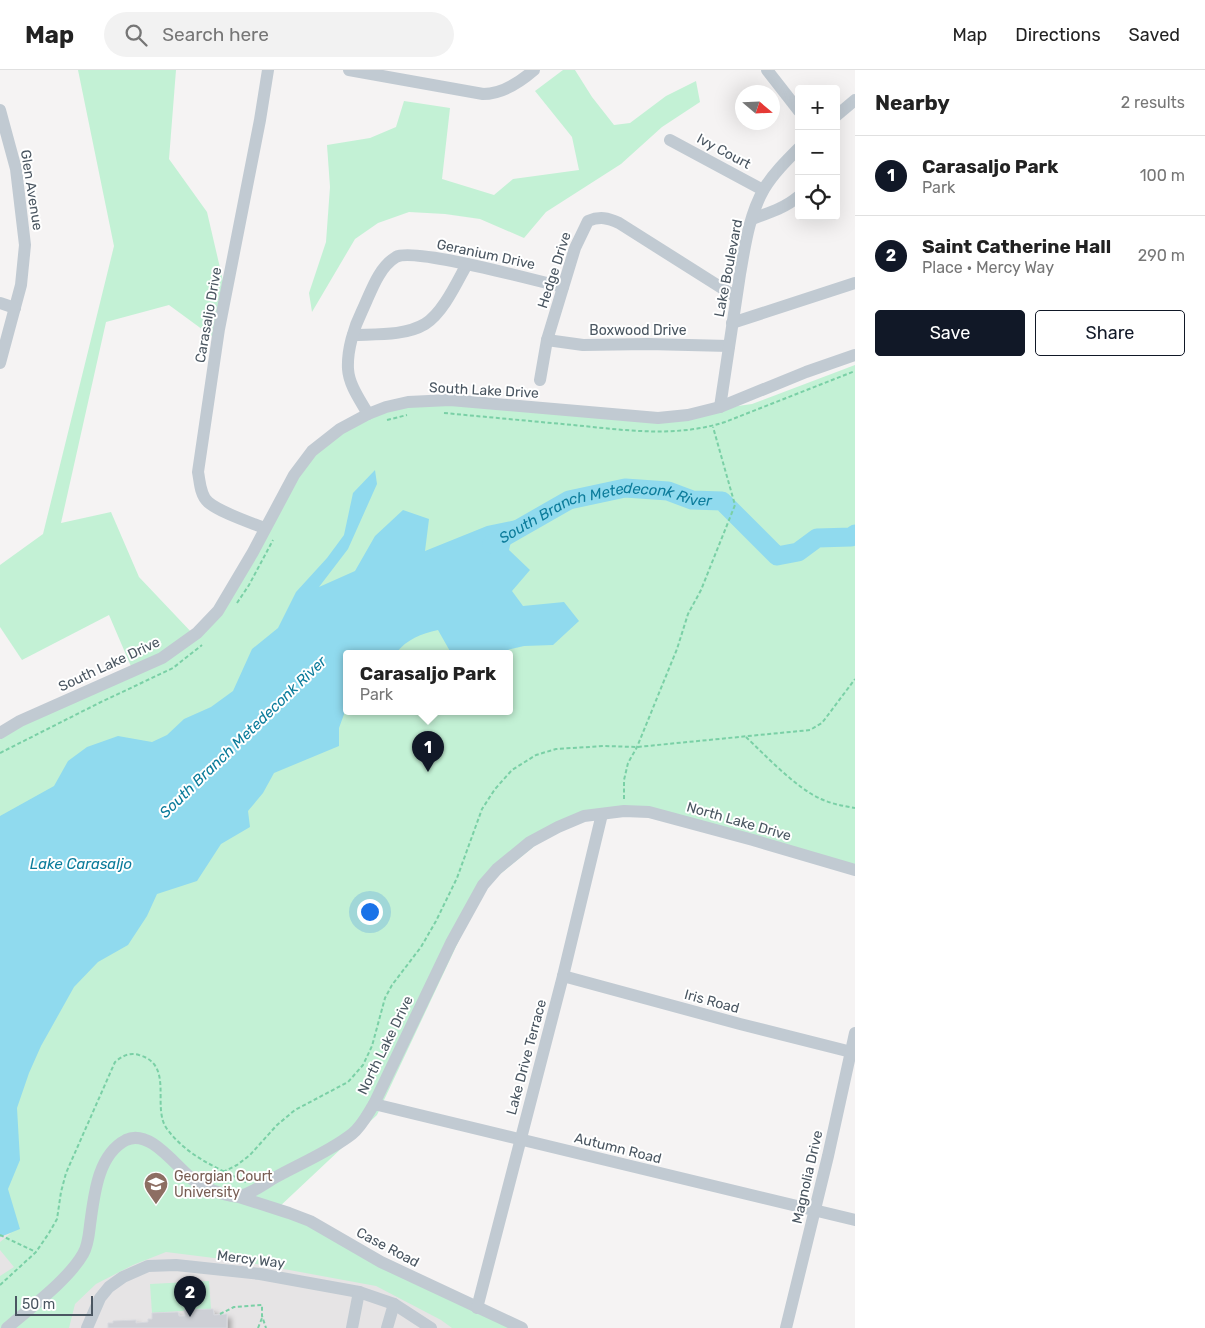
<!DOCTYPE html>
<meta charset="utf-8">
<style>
:root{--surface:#fff;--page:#f2f2f2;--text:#222;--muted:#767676;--line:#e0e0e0;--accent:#111827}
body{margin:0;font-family:Rubik,sans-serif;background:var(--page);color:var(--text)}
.controls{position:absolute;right:15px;top:15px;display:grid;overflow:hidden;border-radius:5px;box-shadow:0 5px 20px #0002}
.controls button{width:45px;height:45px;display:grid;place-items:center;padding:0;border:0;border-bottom:1px solid var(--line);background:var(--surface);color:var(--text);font:25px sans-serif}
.compass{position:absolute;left:735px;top:15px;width:45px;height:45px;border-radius:50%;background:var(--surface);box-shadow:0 5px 20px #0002;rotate:109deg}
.scale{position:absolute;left:15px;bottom:12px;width:78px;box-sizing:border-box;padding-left:5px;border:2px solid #4a5661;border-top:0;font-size:14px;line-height:18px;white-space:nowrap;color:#4a5661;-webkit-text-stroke:4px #fff;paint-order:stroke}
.you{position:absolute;left:369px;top:841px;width:18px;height:18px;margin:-12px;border:4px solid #fff;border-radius:50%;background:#1a73e8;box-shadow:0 0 0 8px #1a73e833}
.badge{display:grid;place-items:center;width:32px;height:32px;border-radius:50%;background:var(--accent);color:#fff;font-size:16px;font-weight:700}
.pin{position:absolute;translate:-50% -41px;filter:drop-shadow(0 1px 2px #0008)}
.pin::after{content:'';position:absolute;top:26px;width:18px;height:15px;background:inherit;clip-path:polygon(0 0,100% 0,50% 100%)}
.popup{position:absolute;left:343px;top:580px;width:170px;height:65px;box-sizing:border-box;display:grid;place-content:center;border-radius:5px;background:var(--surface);filter:drop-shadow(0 1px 4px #0005);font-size:16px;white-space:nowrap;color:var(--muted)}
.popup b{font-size:19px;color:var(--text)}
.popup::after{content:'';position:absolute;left:50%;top:100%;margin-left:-10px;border:10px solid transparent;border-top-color:var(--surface)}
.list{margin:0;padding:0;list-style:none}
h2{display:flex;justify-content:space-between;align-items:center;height:65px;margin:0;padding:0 20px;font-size:21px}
h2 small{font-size:16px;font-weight:400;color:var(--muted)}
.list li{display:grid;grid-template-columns:32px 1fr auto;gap:15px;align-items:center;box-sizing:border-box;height:80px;padding:0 20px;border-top:1px solid var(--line)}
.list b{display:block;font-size:19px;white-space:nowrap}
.list p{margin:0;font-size:16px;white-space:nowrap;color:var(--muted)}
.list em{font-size:16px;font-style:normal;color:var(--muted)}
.actions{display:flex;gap:10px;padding:15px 20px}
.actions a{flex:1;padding:11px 0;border:1px solid var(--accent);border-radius:5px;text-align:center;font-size:18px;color:var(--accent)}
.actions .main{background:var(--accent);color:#fff}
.icon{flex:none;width:28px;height:28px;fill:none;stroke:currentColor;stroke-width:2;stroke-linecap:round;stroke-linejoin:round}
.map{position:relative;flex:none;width:855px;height:1258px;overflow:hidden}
header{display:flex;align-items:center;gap:30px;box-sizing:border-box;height:70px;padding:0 25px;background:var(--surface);border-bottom:1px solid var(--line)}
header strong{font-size:24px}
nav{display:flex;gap:28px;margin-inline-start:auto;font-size:18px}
.search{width:350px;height:45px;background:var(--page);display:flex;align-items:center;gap:12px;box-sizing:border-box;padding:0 18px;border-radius:28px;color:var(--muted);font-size:19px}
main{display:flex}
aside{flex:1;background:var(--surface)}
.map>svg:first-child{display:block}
.education{fill:#e6e4e5}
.green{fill:#c3f1d5;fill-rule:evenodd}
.water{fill:#90daee}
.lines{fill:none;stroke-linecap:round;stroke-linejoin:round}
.river{stroke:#90daee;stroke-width:19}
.building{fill:#cdcfd5;stroke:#d7d9de;filter:url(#shadow)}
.path{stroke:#7ad0a6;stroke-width:2;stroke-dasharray:4 2.5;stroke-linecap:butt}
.minor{stroke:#c1cad2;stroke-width:12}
.labels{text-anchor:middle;stroke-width:4;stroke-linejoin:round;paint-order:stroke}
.street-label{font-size:14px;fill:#4a5661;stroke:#fff}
.education-label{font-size:14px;fill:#785e54;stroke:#fff;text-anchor:start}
.water-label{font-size:15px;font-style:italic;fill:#0c7c9b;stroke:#fff}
</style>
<header>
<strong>Map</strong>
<div class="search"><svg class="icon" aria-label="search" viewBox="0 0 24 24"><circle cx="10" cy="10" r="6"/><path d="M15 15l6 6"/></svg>Search here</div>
<nav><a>Map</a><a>Directions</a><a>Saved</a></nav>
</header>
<main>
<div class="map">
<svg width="855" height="1258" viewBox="0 0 855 1258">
<defs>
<filter id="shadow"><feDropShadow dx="4" dy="4" stdDeviation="2.5" flood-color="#0004"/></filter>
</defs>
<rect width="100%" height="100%" fill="#f5f3f3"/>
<!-- education -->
<path class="education" d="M239 1127 523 1258H0V1167L20 1159Z"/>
<!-- green -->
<g class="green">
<path d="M78 0H176L169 89 207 142 224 215 214 268 169 235 106 252 61 453 111 442 139 507 194 565 218 541 294 405 340 359 408 332 652 348 752 334 855 295V800L624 741 558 757 484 817 377 1045 278 1138 520 1258H452L441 1250 376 1216 246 1192 166 1182 133 1195 96 1214 75 1234 69 1258H0V1206L14 1197 0 1180V1172L11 1163 0 1167V662L133 601 109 545 22 590 0 557V495L43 464 114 176ZM347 583H509V641H347Z"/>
<path d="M563 0H575L592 27 614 55 630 53 666 26 696 11 700 32 662 57 621 94 546 142 524 168 480 149 445 144 409 142 378 153 355 169 312 242 309 223 326 172 330 117 327 75 370 68 396 57 404 31 450 38 442 109 494 125 513 109 579 100 572 67 535 21Z"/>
<path d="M209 1211 211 1239 152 1243 150 1214Z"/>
</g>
<!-- water -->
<path class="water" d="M375 400 377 414 348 479 319 517 355 501 375 466 403 440 429 449 425 481 487 456 516 450 509 480 530 500 512 521 523 536 564 532 579 551 553 575 524 576 495 583H451L438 560C421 564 407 569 396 583H347V636L339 658V676L274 703 263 723 248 741 250 757 221 774 197 811 157 824 147 846 128 875 98 892 74 917 41 976 29 1003 17 1038 20 1090 8 1119 20 1159 0 1167V746L54 716 68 691 87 677 118 666 152 672 167 665 184 649 211 637 233 621 252 579 278 558 296 522 327 488 344 465 353 423Z"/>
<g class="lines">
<!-- river -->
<path class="river" id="s1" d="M492 474 569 430 625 418 668 421 692 430 722 431 777 486 798 482 817 468 851 467 855 464"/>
</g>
<!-- building -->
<path class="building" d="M213 1239 214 1245 227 1244V1258H108V1253H113V1251L136 1250V1253L148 1252V1249H152V1243L178 1242 179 1246H185L184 1240Z"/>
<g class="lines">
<!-- path -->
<g class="path">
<path d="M444 343C487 347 530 351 573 355 624 360 676 368 725 352L855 301"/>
<path d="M387 350 407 345"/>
<path d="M237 533 249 515 273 470"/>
<path d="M746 667C766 686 796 718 821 729 832 734 843 736 855 738"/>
<path d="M0 683 99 633 173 598 202 575"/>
<path d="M624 729V710L628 693 637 677 677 579 688 544 701 520 735 435 713 357"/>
<path d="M223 1102 237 1095 250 1085 277 1055 295 1040 348 1012 363 995 372 976 385 928 392 915 421 877 436 851 457 808 482 739 495 719 512 700 536 685 556 679 604 676 637 677 810 660 822 653 855 609"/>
<path d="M0 1165 36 1182"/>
<path d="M0 1215 36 1182 49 1163 57 1149 61 1122 66 1103 115 992C122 986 130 982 139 985 175 995 151 1037 167 1059 187 1086 217 1098 246 1112"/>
<path d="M220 1244 234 1237 262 1235V1246L266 1258"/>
<path d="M258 1258 262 1248"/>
</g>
<!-- minor -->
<g class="minor">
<path d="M349 0 483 24C502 24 519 13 534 0"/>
<path d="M767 0 799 41"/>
<path d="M0 40 16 99 25 175 21 215 0 293"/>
<path d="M836 46 855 30"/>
<path d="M670 70 763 120"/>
<path d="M752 149C769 143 785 138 799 126"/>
<path d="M0 233 15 238"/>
<path d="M732 253 855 213"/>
<path d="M353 265C376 264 405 266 425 254 443 243 457 212 467 194"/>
<path d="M547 270 583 275 648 274 729 276"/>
<path d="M540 310 547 270 575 178 588 151C600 146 608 148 619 153L736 227"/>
<path d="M720 337C727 293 733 248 740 204 745 176 749 145 764 119 773 104 786 91 799 78"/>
<path d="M368 344C360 330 349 315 348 299 347 280 354 257 362 241 371 222 378 198 396 187 414 177 537 211 563 217"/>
<path d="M264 458C249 452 219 442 208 432 200 425 200 412 198 402L219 259 260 50 268 0"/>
<path d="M0 663 20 651 162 588 197 563 218 541 253 482 294 405 312 381 340 359 368 344 386 337 408 332 450 330 658 348 688 345 720 337 806 302 855 285"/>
<path d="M563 906 740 954 855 983"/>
<path d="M374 1034 855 1150"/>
<path d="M239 1127 289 1143 310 1151 381 1192 522 1258"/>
<path d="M477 1238 563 906 602 744"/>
<path d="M7 1258C31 1237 68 1210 83 1184 88 1176 89 1164 90 1155 94 1127 97 1085 126 1070 151 1058 177 1099 196 1112 206 1118 217 1123 228 1125 231 1126 236 1127 239 1126 252 1124 265 1113 276 1107 301 1093 329 1082 352 1064 362 1056 367 1045 374 1034L451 873 483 815 497 799 530 772 558 757 584 746 624 741 649 742 753 770 855 800"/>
<path d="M87 1258 100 1228 109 1217 123 1207 148 1196 176 1195 260 1204 359 1222 394 1234 431 1258"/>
<path d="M352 1258 359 1222"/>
<path d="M387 1258 394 1234"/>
<path d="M786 1258 828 1086 855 963"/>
</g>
</g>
<!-- icons -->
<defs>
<symbol id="university-pin" viewBox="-11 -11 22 30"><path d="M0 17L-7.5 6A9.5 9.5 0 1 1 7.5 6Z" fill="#8d6e63" stroke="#fff"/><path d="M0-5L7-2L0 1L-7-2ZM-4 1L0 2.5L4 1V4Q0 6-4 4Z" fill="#fff"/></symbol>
</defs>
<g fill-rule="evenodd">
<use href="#university-pin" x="142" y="1100" width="28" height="38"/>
</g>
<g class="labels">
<!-- street labels -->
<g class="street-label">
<text transform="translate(724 81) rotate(28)" y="5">Ivy Court</text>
<text transform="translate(32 120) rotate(81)" y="5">Glen Avenue</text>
<text transform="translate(486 184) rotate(12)" y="5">Geranium Drive</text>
<text transform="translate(728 198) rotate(-79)" y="5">Lake Boulevard</text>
<text transform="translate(554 200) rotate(-72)" y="5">Hedge Drive</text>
<text transform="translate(208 245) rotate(-80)" y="5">Carasaljo Drive</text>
<text x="638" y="265">Boxwood Drive</text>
<text transform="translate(484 320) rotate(3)" y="5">South Lake Drive</text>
<text transform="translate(109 594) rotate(-25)" y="5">South Lake Drive</text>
<text transform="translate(739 751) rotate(16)" y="5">North Lake Drive</text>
<text transform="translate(712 931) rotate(15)" y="5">Iris Road</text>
<text transform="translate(385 975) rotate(-64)" y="5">North Lake Drive</text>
<text transform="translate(526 987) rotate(-75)" y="5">Lake Drive Terrace</text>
<text transform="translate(618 1078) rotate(14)" y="5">Autumn Road</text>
<text transform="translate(807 1107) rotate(-77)" y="5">Magnolia Drive</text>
<text transform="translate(388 1177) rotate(28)" y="5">Case Road</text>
<text transform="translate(251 1189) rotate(7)" y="5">Mercy Way</text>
</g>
<!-- education labels -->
<g class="education-label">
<text x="174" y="1111">Georgian Court<tspan x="174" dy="16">University</tspan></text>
</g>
<!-- water labels -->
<g class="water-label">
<text dy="5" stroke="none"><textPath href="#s1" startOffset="122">South Branch Metedeconk River</textPath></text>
<text transform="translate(243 667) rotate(-44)" y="5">South Branch Metedeconk River</text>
<text x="81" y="799">Lake Carasaljo</text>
</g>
</g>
</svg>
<div class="controls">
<button>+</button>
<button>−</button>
<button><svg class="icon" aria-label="locate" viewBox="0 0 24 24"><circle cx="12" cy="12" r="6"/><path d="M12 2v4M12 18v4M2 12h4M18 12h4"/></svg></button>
</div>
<svg class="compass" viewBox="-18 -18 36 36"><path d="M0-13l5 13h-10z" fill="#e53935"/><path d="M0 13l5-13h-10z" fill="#767676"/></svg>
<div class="scale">50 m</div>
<div class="you"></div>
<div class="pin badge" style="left:428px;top:702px">1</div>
<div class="popup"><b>Carasaljo Park</b>Park</div>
<div class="pin badge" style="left:190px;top:1247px">2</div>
</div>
<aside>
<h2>Nearby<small>2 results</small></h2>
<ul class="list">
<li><span class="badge">1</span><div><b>Carasaljo Park</b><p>Park</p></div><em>100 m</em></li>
<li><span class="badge">2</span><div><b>Saint Catherine Hall</b><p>Place · Mercy Way</p></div><em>290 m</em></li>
</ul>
<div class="actions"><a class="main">Save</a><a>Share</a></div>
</aside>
</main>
